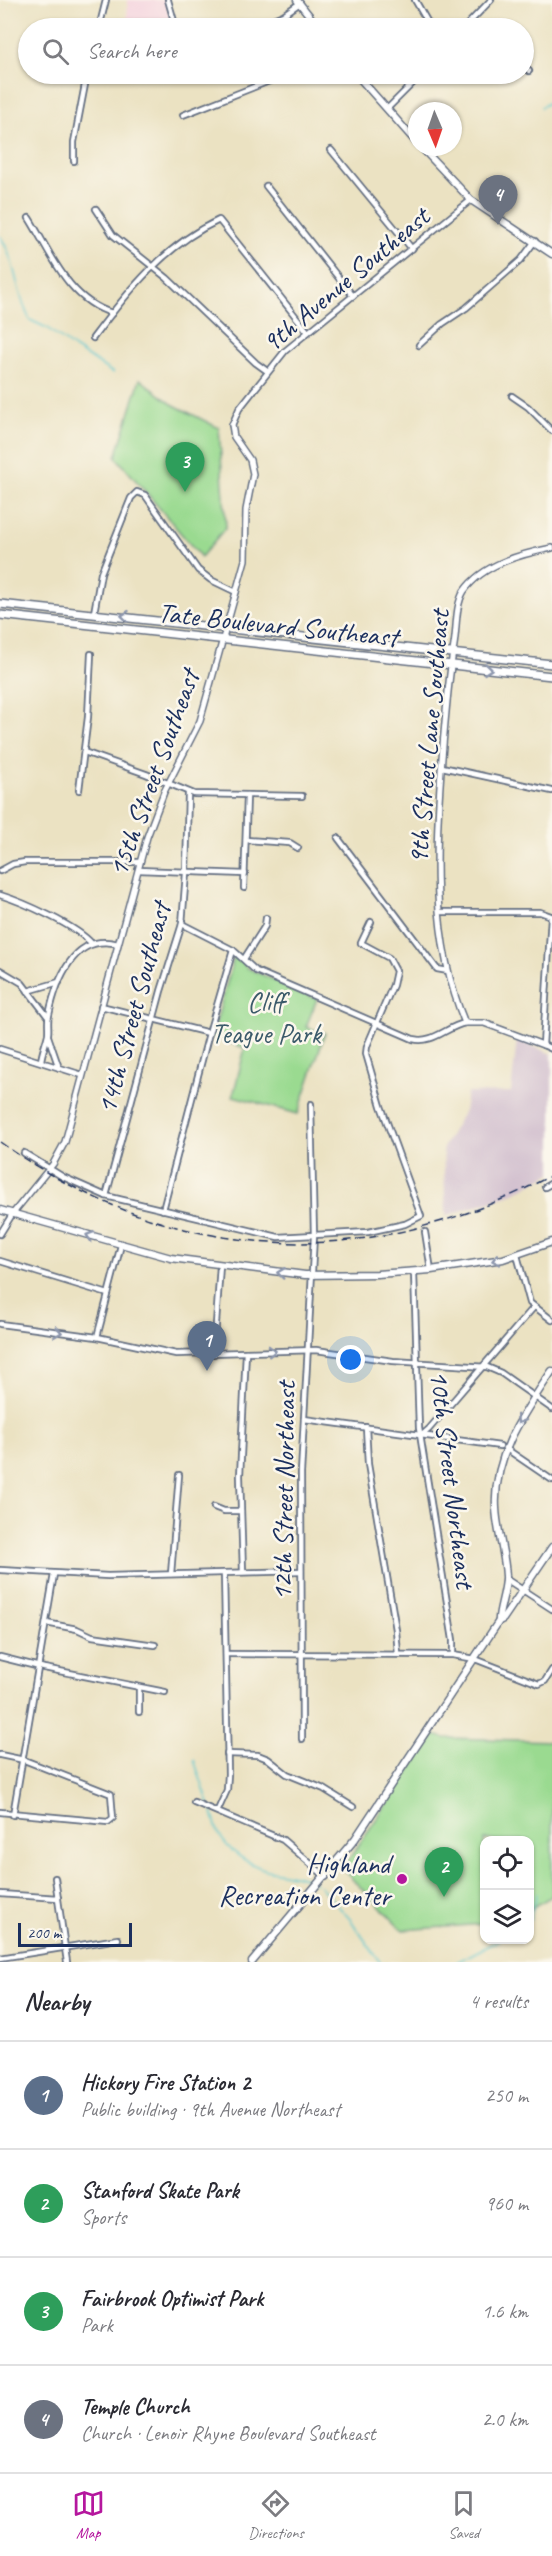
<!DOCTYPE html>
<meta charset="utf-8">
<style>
:root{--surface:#fff;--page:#f7f7f7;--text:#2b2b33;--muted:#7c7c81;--line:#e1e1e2;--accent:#b5179e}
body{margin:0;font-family:Caveat,sans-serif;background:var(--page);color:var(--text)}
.controls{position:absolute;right:18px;bottom:18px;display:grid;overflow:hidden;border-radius:12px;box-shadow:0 2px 4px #0004}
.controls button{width:54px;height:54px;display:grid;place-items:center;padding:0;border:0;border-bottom:2px solid var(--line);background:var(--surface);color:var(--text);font:30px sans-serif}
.compass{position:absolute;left:408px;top:102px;width:54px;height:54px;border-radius:50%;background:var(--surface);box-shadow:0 2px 4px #0004;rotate:178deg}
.scale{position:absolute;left:18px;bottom:15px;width:114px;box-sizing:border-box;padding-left:6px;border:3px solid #1b2f5e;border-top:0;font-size:16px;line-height:21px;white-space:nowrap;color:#1b2f5e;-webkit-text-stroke:4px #fbf7ec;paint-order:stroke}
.you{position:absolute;left:351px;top:1360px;width:21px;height:21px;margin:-15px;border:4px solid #fff;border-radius:50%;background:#1a73e8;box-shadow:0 0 0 9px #1a73e833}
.badge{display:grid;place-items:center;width:39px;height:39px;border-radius:50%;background:var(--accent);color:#fff;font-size:20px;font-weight:700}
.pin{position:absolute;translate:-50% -50px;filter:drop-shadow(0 2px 3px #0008)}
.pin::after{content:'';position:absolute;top:32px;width:21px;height:18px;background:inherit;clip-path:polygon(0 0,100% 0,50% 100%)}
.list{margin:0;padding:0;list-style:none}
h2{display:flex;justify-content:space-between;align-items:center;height:78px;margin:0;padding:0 24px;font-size:26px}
h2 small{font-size:20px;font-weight:400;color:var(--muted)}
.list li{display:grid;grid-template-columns:39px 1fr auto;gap:18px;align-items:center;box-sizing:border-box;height:108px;padding:0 24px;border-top:2px solid var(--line)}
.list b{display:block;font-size:22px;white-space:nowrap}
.list p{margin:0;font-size:20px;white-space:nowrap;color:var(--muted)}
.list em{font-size:20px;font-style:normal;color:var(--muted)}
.icon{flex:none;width:33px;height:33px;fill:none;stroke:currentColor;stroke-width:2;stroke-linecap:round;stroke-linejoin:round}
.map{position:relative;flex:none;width:552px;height:1962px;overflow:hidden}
.search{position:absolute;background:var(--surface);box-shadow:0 2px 4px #0004;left:18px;right:18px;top:18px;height:66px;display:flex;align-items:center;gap:15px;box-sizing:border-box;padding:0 21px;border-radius:33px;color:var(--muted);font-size:22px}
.sheet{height:510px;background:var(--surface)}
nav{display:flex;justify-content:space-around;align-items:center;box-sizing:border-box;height:84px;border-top:2px solid var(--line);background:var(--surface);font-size:16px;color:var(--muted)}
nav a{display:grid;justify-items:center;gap:3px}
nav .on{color:var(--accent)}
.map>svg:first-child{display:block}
.built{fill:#f4cfdd}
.industrial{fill:#d0bdcd}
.green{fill:#9ada90;stroke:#5a8477;stroke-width:1.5}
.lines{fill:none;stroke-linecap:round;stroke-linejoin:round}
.stream{stroke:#59c6ce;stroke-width:1.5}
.minor-casing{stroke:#646e81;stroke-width:8}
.tertiary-casing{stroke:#646e81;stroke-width:8}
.secondary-casing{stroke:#646e81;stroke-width:9}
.primary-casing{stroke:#646e81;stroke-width:10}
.minor{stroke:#fff;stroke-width:4.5}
.tertiary{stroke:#fff;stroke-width:5}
.secondary{stroke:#fff;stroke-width:6}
.primary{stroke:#fff;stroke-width:7}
.rail{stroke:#1b2f5e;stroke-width:1.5;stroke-dasharray:9 4.5;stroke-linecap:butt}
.oneway{stroke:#8d97ae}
.poi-dot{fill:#b5179e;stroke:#fbf7ec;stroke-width:2}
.labels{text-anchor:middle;stroke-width:5;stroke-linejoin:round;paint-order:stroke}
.street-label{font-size:28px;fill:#1b2f5e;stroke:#fbf7ec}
.park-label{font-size:28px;fill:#3b5a6a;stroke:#fbf7ec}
.poi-label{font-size:28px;fill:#1b2f5e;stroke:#fbf7ec;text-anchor:end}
</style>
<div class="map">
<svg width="552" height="1962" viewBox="0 0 552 1962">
<rect width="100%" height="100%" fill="#fbf7ec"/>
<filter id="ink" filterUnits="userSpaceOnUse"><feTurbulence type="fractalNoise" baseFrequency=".0167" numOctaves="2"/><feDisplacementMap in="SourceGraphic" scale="12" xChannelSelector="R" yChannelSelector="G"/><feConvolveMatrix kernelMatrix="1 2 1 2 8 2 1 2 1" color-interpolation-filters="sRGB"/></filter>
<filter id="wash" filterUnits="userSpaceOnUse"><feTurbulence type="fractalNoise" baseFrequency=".008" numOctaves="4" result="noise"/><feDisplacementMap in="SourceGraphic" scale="24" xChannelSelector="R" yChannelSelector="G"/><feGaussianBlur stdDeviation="1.35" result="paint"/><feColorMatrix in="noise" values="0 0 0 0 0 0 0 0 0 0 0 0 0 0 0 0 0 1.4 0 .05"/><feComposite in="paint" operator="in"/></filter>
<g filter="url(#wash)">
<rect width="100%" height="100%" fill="#ebe2c2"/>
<!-- built -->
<path class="built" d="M128 0H165L173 28H134L127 20Z"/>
<!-- industrial -->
<path class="industrial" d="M517 1040 552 1054V1173L514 1193 446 1216 443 1148 464 1111 467 1093 511 1092Z"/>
<!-- green -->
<g class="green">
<path d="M140 379 172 404 219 428 226 527 201 557 116 457Z"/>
<path d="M237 955 247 968 317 999 306 1027 325 1033 298 1114 233 1096 245 1048 212 1037 234 957Z"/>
<path d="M434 1735 445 1738 552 1741V1896L530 1909V1840H484V1924L403 1930 342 1869Z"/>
</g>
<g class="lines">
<!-- stream -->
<g class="stream">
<path d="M541 107 552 101"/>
<path d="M0 236C16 260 16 294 30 320L47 328 74 348 113 373"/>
<path d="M194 1760 210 1807"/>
<path d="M212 1812C214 1818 216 1828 219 1834 227 1850 249 1865 267 1870 283 1874 302 1874 316 1884"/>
<path d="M320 1886 350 1919 380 1962"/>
<path d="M530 1919 537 1894"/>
<path d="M457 1962 499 1940"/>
</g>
</g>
</g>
<g filter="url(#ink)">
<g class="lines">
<defs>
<g id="minor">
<path d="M168 0 176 28"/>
<path d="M415 0 431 28"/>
<path d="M99 28 106 0"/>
<path d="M251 28 283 15 300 3"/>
<path d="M464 28 491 0"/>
<path d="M524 66 529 71"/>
<path d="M387 109 422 74"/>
<path d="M183 115 287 74"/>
<path d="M331 150 412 249"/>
<path d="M74 161V142L87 74"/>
<path d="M266 186 353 296"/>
<path d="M96 209 113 235 167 278 256 363 267 371"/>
<path d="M29 218C51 253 68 300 112 313"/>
<path d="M93 338C128 291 165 245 219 220L308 332"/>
<path d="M419 345 442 324 466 308 521 260 535 241"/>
<path d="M512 396 528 407 552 431"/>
<path d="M232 425 239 409 285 351 471 200"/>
<path d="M94 613 101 573 131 498 137 492 145 495 198 570 211 580 236 592"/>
<path d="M84 752 146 774 194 794 302 796"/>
<path d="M442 767 552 791"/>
<path d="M79 790 88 717 91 654"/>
<path d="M338 838 437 969 448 971"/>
<path d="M246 840 290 843 298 848"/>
<path d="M138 870 245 874"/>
<path d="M0 871 13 864 25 862H140"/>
<path d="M244 888 247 795"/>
<path d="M0 895C23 902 77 926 92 944"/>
<path d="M440 912H540L551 916 543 1045 552 1049"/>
<path d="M182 924 233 950 256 971 413 1039C433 1044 446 1027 465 1023"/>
<path d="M244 959 265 926 266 918"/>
<path d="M0 970 22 983 48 1017"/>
<path d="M28 991 59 982"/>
<path d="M101 1006 209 1033"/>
<path d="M48 1036 59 1068"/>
<path d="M0 1049 82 1075"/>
<path d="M41 1061C42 1052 46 1043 48 1034 49 1028 47 1021 49 1015 56 981 74 932 118 944"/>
<path d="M24 1153 63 1177 106 1196 278 1237 368 1232 405 1224 421 1216 381 1106 366 1054 367 1046 393 985 396 971 389 958 361 943 371 922"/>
<path d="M545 1187 552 1183"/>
<path d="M106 1196 161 991 182 924 186 873 188 793"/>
<path d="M163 1210 209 1033 233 950"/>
<path d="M425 1232 431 1270"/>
<path d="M0 1234 13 1213"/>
<path d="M517 1255 530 1303 552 1320"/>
<path d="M0 1261 108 1294"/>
<path d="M414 1272 419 1428 453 1640V1655"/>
<path d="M0 1324 97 1337 176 1354 316 1350 393 1361 487 1367 501 1373 552 1409"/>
<path d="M97 1337 121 1245"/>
<path d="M214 1354 220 1265"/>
<path d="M304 1419 500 1446"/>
<path d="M366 1427 368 1464 396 1630 398 1654"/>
<path d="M421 1436 429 1429 534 1307"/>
<path d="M505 1448 552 1480"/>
<path d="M214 1507 224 1511H241"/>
<path d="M0 1570 108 1576 301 1571"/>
<path d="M243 1572 240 1476 246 1352"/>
<path d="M171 1574 179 1475"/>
<path d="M506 1579 552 1609"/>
<path d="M46 1623 77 1629 92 1636 155 1645"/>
<path d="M226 1654 453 1655 475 1659 539 1684 545 1681 552 1670"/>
<path d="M0 1657 44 1668 165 1692"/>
<path d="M139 1687V1712"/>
<path d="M302 1739 301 1473 314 1236 311 1104"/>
<path d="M227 1754 258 1755 268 1759 287 1774 324 1789 353 1807"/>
<path d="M0 1755 24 1760 111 1794 113 1818 108 1822 0 1812"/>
<path d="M194 1802 283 1840 326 1877"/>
<path d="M218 1810 227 1790 228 1774 224 1573"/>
<path d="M13 1815 54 1574"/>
<path d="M55 1878 67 1962"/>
<path d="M0 1894 58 1898"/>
<path d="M0 1958 118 1939"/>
</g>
<g id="tertiary">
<path d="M543 1045 484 1023H465C430 940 435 846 442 758 445 720 448 682 454 645 457 628 455 606 464 591 483 564 521 554 552 548"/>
<path d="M14 1212 53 1164 65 1142 147 837 164 792 200 721 245 560 246 510 253 474 250 460 234 437 232 425"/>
</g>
<g id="secondary">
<path d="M297 0 319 28"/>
<path d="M356 74 417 143"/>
<path d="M421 147 471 200 552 254"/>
<path d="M0 1210 171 1258 305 1275 377 1274 431 1270 503 1259 552 1242"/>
<path d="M499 1621C497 1615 507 1589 506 1576 505 1554 497 1531 496 1508 493 1455 524 1413 552 1371"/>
<path d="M252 1962 355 1839 499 1621 503 1619 552 1547"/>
</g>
<g id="primary">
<path d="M0 604 552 664"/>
<path d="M0 615 552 676"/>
</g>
</defs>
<!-- minor casing -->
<use href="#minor" class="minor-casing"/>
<!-- tertiary casing -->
<use href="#tertiary" class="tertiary-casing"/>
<!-- secondary casing -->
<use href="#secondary" class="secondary-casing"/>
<!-- primary casing -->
<use href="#primary" class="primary-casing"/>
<!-- minor -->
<use href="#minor" class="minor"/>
<!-- tertiary -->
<use href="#tertiary" class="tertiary"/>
<!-- secondary -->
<use href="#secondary" class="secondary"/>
<!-- primary -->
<use href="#primary" class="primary"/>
<!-- rail -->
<path class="rail" d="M0 1142C172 1265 366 1275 552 1175"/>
</g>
<!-- one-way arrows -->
<defs><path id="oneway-chevron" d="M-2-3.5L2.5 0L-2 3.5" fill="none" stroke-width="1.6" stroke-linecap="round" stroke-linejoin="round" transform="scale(1.5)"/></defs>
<g class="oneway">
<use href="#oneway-chevron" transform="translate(125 616) rotate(-174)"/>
<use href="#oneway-chevron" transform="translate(488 669) rotate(6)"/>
<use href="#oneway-chevron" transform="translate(90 1236) rotate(-163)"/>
<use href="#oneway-chevron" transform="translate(496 1260) rotate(168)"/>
<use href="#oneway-chevron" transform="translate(281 1273) rotate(-173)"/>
<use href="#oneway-chevron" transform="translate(58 1332) rotate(8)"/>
<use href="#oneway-chevron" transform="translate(272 1351) rotate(-2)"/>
<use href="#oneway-chevron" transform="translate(520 1420) rotate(122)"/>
</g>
</g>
<!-- markers -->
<circle class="poi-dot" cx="402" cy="1879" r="6"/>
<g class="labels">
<!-- street labels -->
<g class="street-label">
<text transform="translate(345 279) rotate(-40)" y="10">9th Avenue Southeast</text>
<text transform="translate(278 624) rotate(6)" y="10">Tate Boulevard Southeast</text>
<text transform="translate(428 737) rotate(-85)" y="10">9th Street Lane Southeast</text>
<text transform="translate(153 773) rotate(-70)" y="10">15th Street Southeast</text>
<text transform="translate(133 1008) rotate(-75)" y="10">14th Street Southeast</text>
<text transform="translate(453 1479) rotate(83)" y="10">10th Street Northeast</text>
<text transform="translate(283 1491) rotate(-89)" y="10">12th Street Northeast</text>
</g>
<!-- park labels -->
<g class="park-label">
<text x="266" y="1011">Cliff<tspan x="266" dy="32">Teague Park</tspan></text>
</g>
<!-- poi labels -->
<g class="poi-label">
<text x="390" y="1873">Highland<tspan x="390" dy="32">Recreation Center</tspan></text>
</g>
</g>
</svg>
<div class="controls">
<button><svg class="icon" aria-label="locate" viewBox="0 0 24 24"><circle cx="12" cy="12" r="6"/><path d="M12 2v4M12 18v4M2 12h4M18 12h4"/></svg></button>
<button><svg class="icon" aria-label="layers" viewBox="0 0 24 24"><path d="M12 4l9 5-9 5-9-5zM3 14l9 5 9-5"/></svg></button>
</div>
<svg class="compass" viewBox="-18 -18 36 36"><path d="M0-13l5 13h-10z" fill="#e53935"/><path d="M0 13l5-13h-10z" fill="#7c7c81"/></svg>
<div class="scale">200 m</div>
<div class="you"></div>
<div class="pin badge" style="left:207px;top:1371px;background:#5c6f8a">1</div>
<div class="pin badge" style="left:444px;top:1897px;background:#2e9e5b">2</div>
<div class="pin badge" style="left:185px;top:492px;background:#2e9e5b">3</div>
<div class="pin badge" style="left:498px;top:225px;background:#6b7280">4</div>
<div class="search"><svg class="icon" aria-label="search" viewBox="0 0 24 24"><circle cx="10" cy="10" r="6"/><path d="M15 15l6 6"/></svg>Search here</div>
</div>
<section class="sheet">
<h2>Nearby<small>4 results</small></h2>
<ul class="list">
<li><span class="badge" style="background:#5c6f8a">1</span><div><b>Hickory Fire Station 2</b><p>Public building · 9th Avenue Northeast</p></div><em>250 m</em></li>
<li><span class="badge" style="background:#2e9e5b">2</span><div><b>Stanford Skate Park</b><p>Sports</p></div><em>960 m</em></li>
<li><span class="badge" style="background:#2e9e5b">3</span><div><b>Fairbrook Optimist Park</b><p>Park</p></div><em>1.6 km</em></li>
<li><span class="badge" style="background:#6b7280">4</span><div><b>Temple Church</b><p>Church · Lenoir Rhyne Boulevard Southeast</p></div><em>2.0 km</em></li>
</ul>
</section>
<nav>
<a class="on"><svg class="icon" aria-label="map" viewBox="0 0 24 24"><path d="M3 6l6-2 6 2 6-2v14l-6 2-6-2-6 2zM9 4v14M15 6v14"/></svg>Map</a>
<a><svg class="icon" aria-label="directions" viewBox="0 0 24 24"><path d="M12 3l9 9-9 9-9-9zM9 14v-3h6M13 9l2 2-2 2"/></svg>Directions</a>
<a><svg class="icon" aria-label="saved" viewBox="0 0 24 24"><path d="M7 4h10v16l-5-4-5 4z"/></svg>Saved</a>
</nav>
